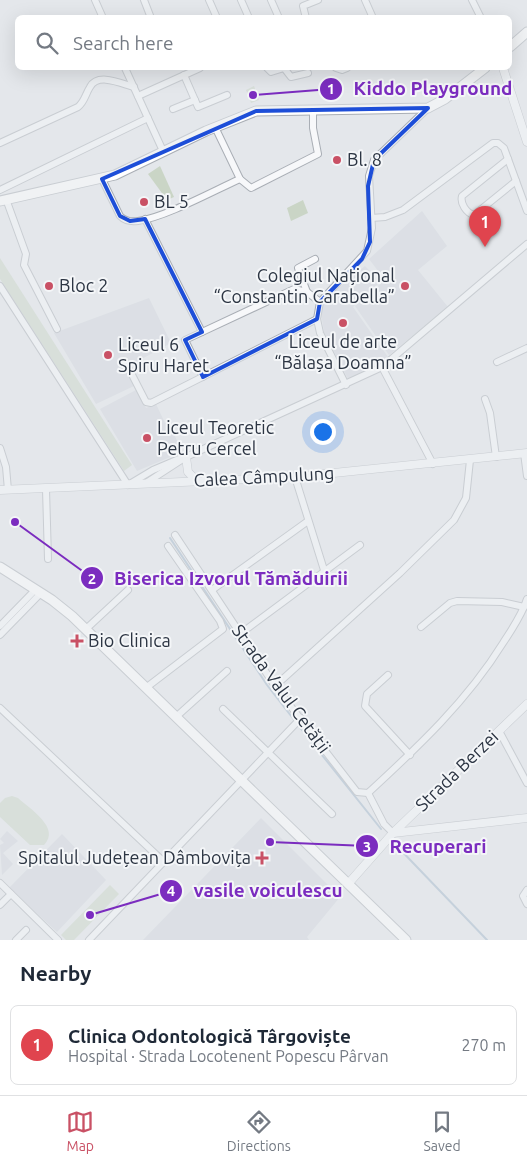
<!DOCTYPE html>
<meta charset="utf-8">
<style>
:root{--surface:#fff;--page:#f6f6f7;--text:#1f2937;--muted:#747a83;--line:#e0e1e3;--accent:#c95165}
body{margin:0;font-family:Ubuntu,sans-serif;background:var(--page);color:var(--text)}
.you{position:absolute;left:322px;top:431px;width:18px;height:18px;margin:-12px;border:4px solid #fff;border-radius:50%;background:#1a73e8;box-shadow:0 0 0 8px #1a73e833}
.badge{display:grid;place-items:center;width:32px;height:32px;border-radius:50%;background:var(--accent);color:#fff;font-size:16px;font-weight:700}
.pin{position:absolute;translate:-50% -41px;filter:drop-shadow(0 1px 2px #0008)}
.pin::after{content:'';position:absolute;top:26px;width:18px;height:15px;background:inherit;clip-path:polygon(0 0,100% 0,50% 100%)}
.list{margin:0;padding:0;list-style:none}
h2{display:flex;justify-content:space-between;align-items:center;height:65px;margin:0;padding:0 20px;font-size:21px}
h2 small{font-size:16px;font-weight:400;color:var(--muted)}
.list li{display:grid;grid-template-columns:32px 1fr auto;gap:15px;align-items:center;box-sizing:border-box;height:80px;margin:0 10px 10px;padding:0 10px;border:1px solid var(--line);border-radius:8px}
.list b{display:block;font-size:19px;white-space:nowrap}
.list p{margin:0;font-size:16px;white-space:nowrap;color:var(--muted)}
.list em{font-size:16px;font-style:normal;color:var(--muted)}
.icon{flex:none;width:28px;height:28px;fill:none;stroke:currentColor;stroke-width:2;stroke-linecap:round;stroke-linejoin:round}
.map{position:relative;flex:none;width:527px;height:940px;overflow:hidden}
.search{position:absolute;background:var(--surface);box-shadow:0 5px 20px #0002;left:15px;right:15px;top:15px;height:55px;display:flex;align-items:center;gap:12px;box-sizing:border-box;padding:0 18px;border-radius:8px;color:var(--muted);font-size:19px}
.sheet{height:155px;background:var(--surface)}
nav{display:flex;justify-content:space-around;align-items:center;box-sizing:border-box;height:70px;border-top:1px solid var(--line);background:var(--surface);font-size:14px;color:var(--muted)}
nav a{display:grid;justify-items:center;gap:2px}
nav .on{color:var(--accent)}
.map>svg:first-child{display:block}
.built{fill:#d2d6dd}
.green{fill:#cad5c6}
.lines{fill:none;stroke-linecap:round;stroke-linejoin:round}
.stream{stroke:#a1b5c9;stroke-width:2}
.minor-casing{stroke:#a9aeb5;stroke-width:8}
.tertiary-casing{stroke:#a9aeb5;stroke-width:9}
.secondary-casing{stroke:#a9aeb5;stroke-width:11}
.minor{stroke:#f7f8fa;stroke-width:6}
.tertiary{stroke:#f7f8fa;stroke-width:8}
.secondary{stroke:#fff;stroke-width:9}
.marked{fill:none;stroke:#1d4ed8;stroke-width:4;stroke-linejoin:round}
.poi-dot{fill:#c95165;stroke:#f4f6f8;stroke-width:2}
.labels{text-anchor:middle;stroke-width:4;stroke-linejoin:round;paint-order:stroke}
.poi-label{font-size:18px;fill:#2c3543;stroke:#f4f6f8;text-anchor:start}
.street-label{font-size:18px;fill:#2c3543;stroke:#f4f6f8}
.leader{fill:none;stroke:#7b2cbf;stroke-width:2}
.callout-dot{fill:#7b2cbf;stroke:#f4f6f8;stroke-width:2}
.mark-label{font-size:15px;text-anchor:middle;font-weight:bold;fill:#fff}
.callout-label{font-size:19px;text-anchor:middle;font-weight:bold;fill:#7b2cbf;stroke:#f4f6f8;stroke-width:4;stroke-linejoin:round;paint-order:stroke}
</style>
<div class="map">
<svg width="527" height="940" viewBox="0 0 527 940">
<rect width="100%" height="100%" fill="#e4e7eb"/>
<!-- built -->
<g class="built">
<path d="M422 211 447 246 418 270 448 307 389 355 355 306 385 280 369 259Z"/>
<path d="M365 266 380 282 353 307 388 357 377 365 348 379 324 332 321 313 323 301Z"/>
<path d="M149 298 171 343 125 368 134 386 96 404 54 333Z"/>
<path d="M136 390 146 408 156 404 165 423 170 425 182 452 137 471 100 409Z"/>
<path d="M261 818 340 897 307 937 309 940H143Z"/>
<path d="M7 831 18 841 3 853 13 864 2 875 0 845 4 843 0 839Z"/>
<path d="M62 834 106 880 57 932 9 888Z"/>
</g>
<!-- green -->
<g class="green">
<path d="M254 86 259 100 251 103 246 90Z"/>
<path d="M160 166 174 197 167 200 148 174Z"/>
<path d="M303 200 308 213 291 221 287 208Z"/>
<path d="M0 258 132 465 124 471 0 279Z"/>
<path d="M12 796 18 798C30 809 61 828 44 845H30L0 817V803L5 798Z"/>
<path d="M110 885 119 894 74 940H66L61 935Z"/>
</g>
<g class="lines">
<!-- stream -->
<g class="stream">
<path d="M170 538 267 685 295 721"/>
<path d="M298 725 381 829"/>
<path d="M393 842 487 940"/>
</g>
<defs>
<g id="minor">
<path d="M95 0 103 18"/>
<path d="M144 0 151 18"/>
<path d="M209 0 217 18"/>
<path d="M241 0 249 18"/>
<path d="M271 0 279 18"/>
<path d="M365 0 373 18"/>
<path d="M472 0 481 18"/>
<path d="M306 18 303 6 318 0"/>
<path d="M125 68 163 151"/>
<path d="M267 68 271 72 284 68 291 77 308 73"/>
<path d="M336 68 342 70 347 68"/>
<path d="M184 75 198 107 227 95"/>
<path d="M138 96 200 68"/>
<path d="M173 109 195 100"/>
<path d="M215 127 240 179 251 188 318 154 313 128V110"/>
<path d="M0 143 78 107C85 101 85 95 90 87 98 72 122 84 134 87"/>
<path d="M508 159 462 196C460 203 466 213 474 215L516 181"/>
<path d="M102 179 120 216C125 221 131 222 138 221 166 217 213 191 240 179"/>
<path d="M0 190 148 118"/>
<path d="M6 199 26 254 24 265 57 329"/>
<path d="M371 218 385 217 403 210 493 143H498L504 148 527 211"/>
<path d="M145 219 202 332"/>
<path d="M0 286 128 485 153 470 179 459"/>
<path d="M307 292 298 268 315 259"/>
<path d="M497 362 527 348"/>
<path d="M126 363 146 402 151 403 317 319"/>
<path d="M382 367 433 464"/>
<path d="M203 377 185 340 294 289 307 292 320 302"/>
<path d="M346 385 320 333 317 319 320 302 367 251 372 228 369 176 374 160 428 108"/>
<path d="M485 399 490 413 496 457"/>
<path d="M0 448 6 467 8 490"/>
<path d="M524 453 527 476"/>
<path d="M295 477 324 570"/>
<path d="M146 483 186 457 382 367 527 244"/>
<path d="M46 489 48 559"/>
<path d="M175 535 275 686 357 792 368 793"/>
<path d="M212 590 308 521"/>
<path d="M0 626 36 589"/>
<path d="M421 627 450 603 457 601 502 602 524 607"/>
<path d="M86 629 128 590"/>
<path d="M240 634 360 545"/>
<path d="M0 635 41 593"/>
<path d="M388 675 367 694 365 706 410 755"/>
<path d="M275 686 400 573 454 520 466 498 470 460"/>
<path d="M147 687 223 629 220 621 168 546"/>
<path d="M0 708 164 862"/>
<path d="M223 709 332 814"/>
<path d="M177 716 227 671"/>
<path d="M499 731 527 783"/>
<path d="M368 793C418 747 467 701 503 643 512 629 522 615 527 599"/>
<path d="M368 793 384 824 393 833"/>
<path d="M0 883 58 940"/>
<path d="M527 890 523 896 527 904"/>
<path d="M0 905 11 894"/>
<path d="M16 940 26 930"/>
<path d="M89 940 301 718"/>
</g>
<g id="tertiary">
<path d="M503 68 527 142"/>
<path d="M186 457 188 472 197 481"/>
<path d="M0 490 295 477 527 453"/>
<path d="M393 833 527 818"/>
<path d="M348 884 393 833 527 704"/>
</g>
<g id="secondary">
<path d="M510 47 527 32"/>
<path d="M0 201 115 175 206 131 256 111 428 108 445 99 485 68"/>
<path d="M0 567 52 600 72 616 406 940"/>
</g>
</defs>
<!-- minor casing -->
<use href="#minor" class="minor-casing"/>
<!-- tertiary casing -->
<use href="#tertiary" class="tertiary-casing"/>
<!-- secondary casing -->
<use href="#secondary" class="secondary-casing"/>
<!-- minor -->
<use href="#minor" class="minor"/>
<!-- tertiary -->
<use href="#tertiary" class="tertiary"/>
<!-- secondary -->
<use href="#secondary" class="secondary"/>
</g>
<!-- marked area -->
<path d="M0 0H527V940H0ZM428 108 374 160 368 186 370 242 362 259 320 302 317 319 203 377 185 340 202 332 145 219 130 221 120 216 102 179 256 111Z" fill="#e4e7eb" fill-opacity=".55" fill-rule="evenodd"/>
<path class="marked" d="M428 108 374 160 368 186 370 242 362 259 320 302 317 319 203 377 185 340 202 332 145 219 130 221 120 216 102 179 256 111Z"/>
<!-- markers -->
<g class="poi-dot">
<circle cx="337" cy="160" r="5"/>
<circle cx="144" cy="202" r="5"/>
<circle cx="49" cy="286" r="5"/>
<circle cx="405" cy="286" r="5"/>
<circle cx="343" cy="323" r="5"/>
<circle cx="108" cy="355" r="5"/>
<circle cx="147" cy="438" r="5"/>
<path d="M74.5 633.5h5v5h5v5h-5v5h-5v-5h-5v-5h5z"/>
<path d="M259.5 850.5h5v5h5v5h-5v5h-5v-5h-5v-5h5z"/>
</g>
<g class="labels">
<!-- poi labels -->
<g class="poi-label">
<text x="347" y="166">Bl. 8</text>
<text x="154" y="208">BL 5</text>
<text x="395" y="282" text-anchor="end">Colegiul Național<tspan x="395" dy="21">“Constantin Carabella”</tspan></text>
<text x="59" y="292">Bloc 2</text>
<text x="343" y="348" text-anchor="middle">Liceul de arte<tspan x="343" dy="21">“Bălașa Doamna”</tspan></text>
<text x="118" y="351">Liceul 6<tspan x="118" dy="21">Spiru Haret</tspan></text>
<text x="157" y="434">Liceul Teoretic<tspan x="157" dy="21">Petru Cercel</tspan></text>
<text x="88" y="647">Bio Clinica</text>
<text x="251" y="864" text-anchor="end">Spitalul Județean Dâmbovița</text>
</g>
<!-- street labels -->
<g class="street-label">
<text transform="translate(264 477) rotate(-3)" y="6">Calea Câmpulung</text>
<text transform="translate(281 689) rotate(54)" y="6">Strada Valul Cetății</text>
<text transform="translate(457 771) rotate(-44)" y="6">Strada Berzei</text>
</g>
</g>
<!-- callouts -->
<path class="leader" d="M253 95L331 89M15 522L92 578M270 842L367 846M90 915L171 891"/>
<g class="callout-dot">
<circle cx="253" cy="95" r="5"/>
<circle cx="15" cy="522" r="5"/>
<circle cx="270" cy="842" r="5"/>
<circle cx="90" cy="915" r="5"/>
<circle cx="331" cy="89" r="12"/>
<circle cx="92" cy="578" r="12"/>
<circle cx="367" cy="846" r="12"/>
<circle cx="171" cy="891" r="12"/>
</g>
<g class="mark-label">
<text x="331" y="94">1</text>
<text x="92" y="584">2</text>
<text x="367" y="852">3</text>
<text x="171" y="896">4</text>
</g>
<g class="callout-label">
<text x="433" y="95">Kiddo Playground</text>
<text x="231" y="585">Biserica Izvorul Tămăduirii</text>
<text x="438" y="853">Recuperari</text>
<text x="268" y="897">vasile voiculescu</text>
</g>
</svg>
<div class="you"></div>
<div class="pin badge" style="left:485px;top:247px;background:#e0444e">1</div>
<div class="search"><svg class="icon" aria-label="search" viewBox="0 0 24 24"><circle cx="10" cy="10" r="6"/><path d="M15 15l6 6"/></svg>Search here</div>
</div>
<section class="sheet">
<h2>Nearby<small></small></h2>
<ul class="list">
<li><span class="badge" style="background:#e0444e">1</span><div><b>Clinica Odontologică Târgoviște</b><p>Hospital · Strada Locotenent Popescu Pârvan</p></div><em>270 m</em></li>
</ul>
</section>
<nav>
<a class="on"><svg class="icon" aria-label="map" viewBox="0 0 24 24"><path d="M3 6l6-2 6 2 6-2v14l-6 2-6-2-6 2zM9 4v14M15 6v14"/></svg>Map</a>
<a><svg class="icon" aria-label="directions" viewBox="0 0 24 24"><path d="M12 3l9 9-9 9-9-9zM9 14v-3h6M13 9l2 2-2 2"/></svg>Directions</a>
<a><svg class="icon" aria-label="saved" viewBox="0 0 24 24"><path d="M7 4h10v16l-5-4-5 4z"/></svg>Saved</a>
</nav>
